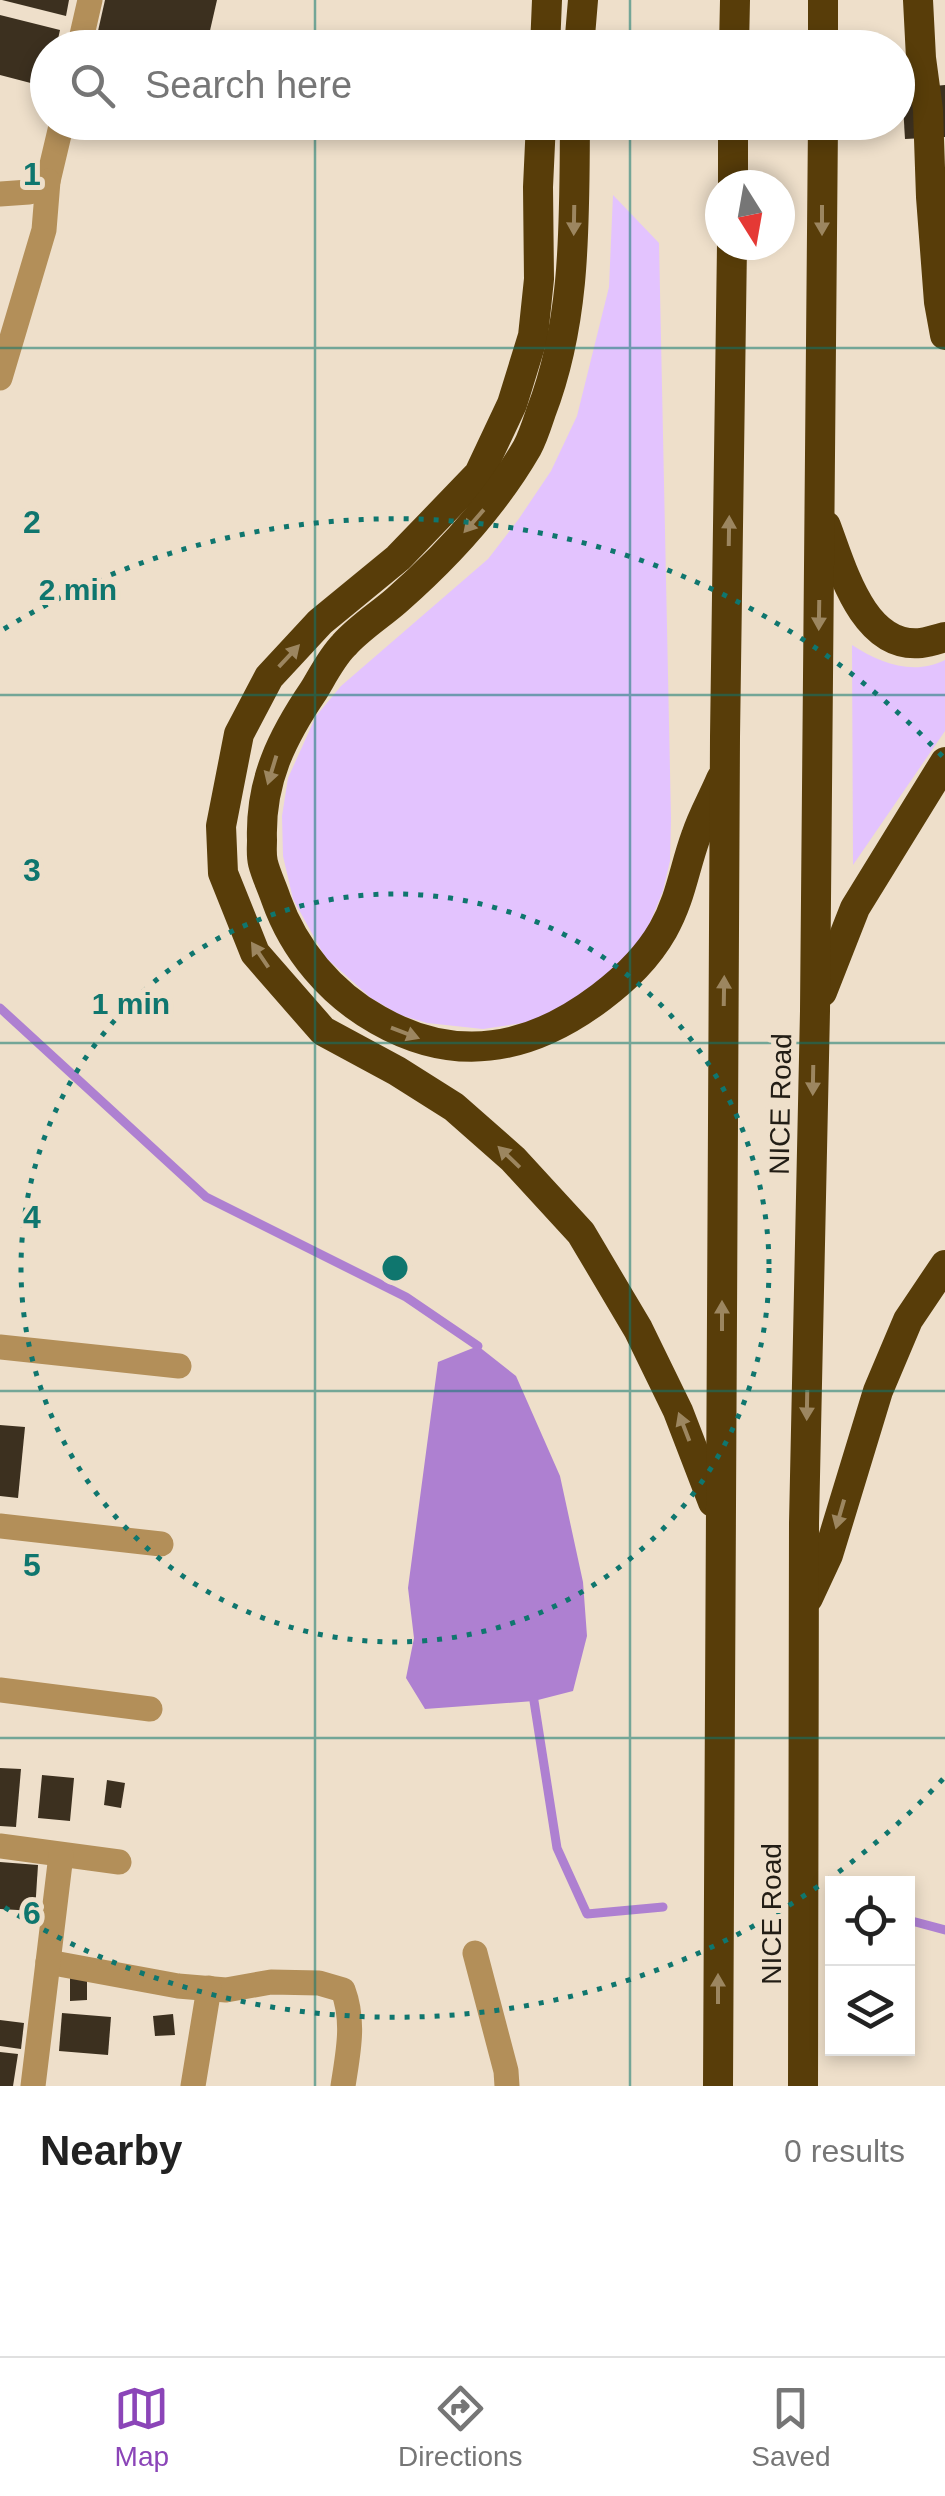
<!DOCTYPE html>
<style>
:root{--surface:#fff;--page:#f6f6f6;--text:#222;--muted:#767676;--line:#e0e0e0;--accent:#8b45b8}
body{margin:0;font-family:Helvetica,sans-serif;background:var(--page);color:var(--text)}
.controls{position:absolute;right:30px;bottom:30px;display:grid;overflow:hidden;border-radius:0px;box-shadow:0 5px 15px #0003}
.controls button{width:90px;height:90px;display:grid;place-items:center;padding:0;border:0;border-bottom:2px solid var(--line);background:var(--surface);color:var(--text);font:50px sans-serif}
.compass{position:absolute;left:705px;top:170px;width:90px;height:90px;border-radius:50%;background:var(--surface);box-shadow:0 5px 15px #0003;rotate:169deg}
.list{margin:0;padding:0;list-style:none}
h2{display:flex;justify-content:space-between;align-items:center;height:130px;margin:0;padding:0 40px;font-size:42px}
h2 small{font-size:32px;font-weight:400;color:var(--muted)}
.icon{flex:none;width:55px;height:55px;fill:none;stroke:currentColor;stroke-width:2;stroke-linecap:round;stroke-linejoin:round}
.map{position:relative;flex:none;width:945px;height:2086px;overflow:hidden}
.search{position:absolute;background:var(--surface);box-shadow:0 5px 15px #0003;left:30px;right:30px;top:30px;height:110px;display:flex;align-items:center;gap:25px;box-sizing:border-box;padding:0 35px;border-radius:55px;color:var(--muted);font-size:38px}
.sheet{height:270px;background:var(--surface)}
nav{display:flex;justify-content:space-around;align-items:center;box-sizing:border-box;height:140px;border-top:2px solid var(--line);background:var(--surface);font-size:28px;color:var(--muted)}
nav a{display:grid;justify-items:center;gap:5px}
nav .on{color:var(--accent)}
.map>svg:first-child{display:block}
.green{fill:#e3c3fe}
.water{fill:#ae80d1}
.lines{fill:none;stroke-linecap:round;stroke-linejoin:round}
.stream{stroke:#ae80d1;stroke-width:9}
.building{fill:#3c301f}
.minor{stroke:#b38f59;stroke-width:25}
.highway{stroke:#583d09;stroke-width:30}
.oneway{fill:#9c8660}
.grid{fill:none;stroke:#0f766e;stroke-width:2.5;stroke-opacity:0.55}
.ring{fill:none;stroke:#0f766e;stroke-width:5;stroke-dasharray:5 10}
.labels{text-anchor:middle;stroke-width:10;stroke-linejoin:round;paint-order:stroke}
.street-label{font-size:28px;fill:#221d15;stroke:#eedfca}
.grid-label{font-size:32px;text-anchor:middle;font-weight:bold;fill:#0f766e;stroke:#eedfca;stroke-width:10;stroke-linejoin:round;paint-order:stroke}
.centre{fill:#0f766e;stroke:#eedfca;stroke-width:5}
.ring-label{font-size:30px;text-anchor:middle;font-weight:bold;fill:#0f766e;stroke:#eedfca;stroke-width:10;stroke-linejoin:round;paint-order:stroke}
</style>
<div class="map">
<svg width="945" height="2086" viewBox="0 0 945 2086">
<rect width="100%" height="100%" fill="#eedfca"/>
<!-- green -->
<g class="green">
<path d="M613 195 659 243 671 819 670 861 663 891 647 930 614 973 576 1002 529 1022 483 1029 427 1023 400 1015 371 998 325 957 293 899 283 856 282 816 288 778 316 716 341 686 488 559 518 520 551 471 577 416 609 287Z"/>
<path d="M852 645C880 663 913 676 945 660V731L853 865Z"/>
</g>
<!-- water -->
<path class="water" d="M478 1346 516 1376 560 1476 583 1582 587 1636 573 1691 534 1701 425 1709 406 1678 414 1638 408 1588 438 1362Z"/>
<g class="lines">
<!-- stream -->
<g class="stream">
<path d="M0 1008 206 1197 406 1297 478 1346"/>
<path d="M534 1701 557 1848 587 1914 663 1907"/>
<path d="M908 1920 945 1930"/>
</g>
</g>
<!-- building -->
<g class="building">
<path d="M2 0H69L66 16Z"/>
<path d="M105 0H217L206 48H175L98 31Z"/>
<path d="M0 15 60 30 56 48H48L46 87 0 75Z"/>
<path d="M439 32 440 48H406V33Z"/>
<path d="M945 85V137L905 139 902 89Z"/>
<path d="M408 122H442L443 135 409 136Z"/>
<path d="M0 1425 25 1427 18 1498 0 1496Z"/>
<path d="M0 1768 21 1769 16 1827 0 1826Z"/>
<path d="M42 1775 74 1778 70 1821 38 1818Z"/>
<path d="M107 1780 125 1783 121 1808 104 1805Z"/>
<path d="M0 1862 38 1865 35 1911 0 1909Z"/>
<path d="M70 1976H87V2000L70 2001Z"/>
<path d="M62 2013 111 2017 108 2055 59 2051Z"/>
<path d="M173 2014 175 2035 155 2036 153 2016Z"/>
<path d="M0 2020 24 2023 21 2049 0 2046Z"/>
<path d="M0 2052 18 2054 13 2086H0Z"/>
</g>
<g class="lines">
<!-- minor -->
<g class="minor">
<path d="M79 48 90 0"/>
<path d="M48 181 62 122"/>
<path d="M0 194 29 192 48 181 44 230 0 378"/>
<path d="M0 1347 179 1366"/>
<path d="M0 1526 161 1544"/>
<path d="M0 1690 150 1709"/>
<path d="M0 1846 119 1862"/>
<path d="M475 1953 506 2071 507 2086"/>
<path d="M48 1962 178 1986 226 1990 271 1982 319 1983 343 1990C355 2022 348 2053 343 2086"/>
<path d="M33 2086 61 1855"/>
<path d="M193 2086 209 1988"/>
</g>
<!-- highway -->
<g class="highway">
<path d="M918 0 921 58 928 110 931 197 939 302 945 335"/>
<path d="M545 48 547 0"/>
<path d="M579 48 583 0"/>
<path d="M734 48 735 0"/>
<path d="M823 48V0"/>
<path d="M541 122 538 187 539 279 533 336 512 404 479 474 398 558 320 622 269 677 239 734 221 826 223 873 255 953 323 1031 397 1071 454 1107 513 1159 581 1233 638 1329 678 1411 713 1502"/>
<path d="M575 122C574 221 577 319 541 412 537 424 533 437 527 448 494 505 447 556 397 600 380 615 359 628 344 645 332 657 323 675 314 690 282 737 260 781 262 840 262 847 261 855 263 863 266 875 272 887 276 899 294 950 331 994 378 1020 457 1065 531 1050 601 997 626 978 647 958 663 930 681 898 684 869 696 836 702 817 713 798 721 779"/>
<path d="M733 185V122"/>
<path d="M826 526C842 568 863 649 921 643 929 642 938 639 945 637"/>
<path d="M822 992 855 908 945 762"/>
<path d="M808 1598 828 1555 878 1391 908 1320 945 1265"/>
<path d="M718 2086 725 737 732 245"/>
<path d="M803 2086 804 1523 815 1011 823 122"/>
</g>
</g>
<!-- one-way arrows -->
<defs><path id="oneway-solid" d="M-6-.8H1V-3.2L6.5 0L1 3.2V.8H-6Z" transform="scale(2.5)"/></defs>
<g class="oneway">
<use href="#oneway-solid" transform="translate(574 220) rotate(91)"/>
<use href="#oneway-solid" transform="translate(822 220) rotate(90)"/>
<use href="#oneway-solid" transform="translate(474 521) rotate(131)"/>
<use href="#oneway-solid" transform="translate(729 531) rotate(-89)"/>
<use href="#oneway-solid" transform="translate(819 615) rotate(91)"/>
<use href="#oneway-solid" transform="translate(289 656) rotate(-47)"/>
<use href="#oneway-solid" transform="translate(272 770) rotate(107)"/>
<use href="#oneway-solid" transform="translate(260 955) rotate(-124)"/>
<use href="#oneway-solid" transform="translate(724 991) rotate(-89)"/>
<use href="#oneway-solid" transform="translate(405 1033) rotate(21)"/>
<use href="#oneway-solid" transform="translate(813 1080) rotate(91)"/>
<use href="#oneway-solid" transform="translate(509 1157) rotate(-136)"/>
<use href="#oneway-solid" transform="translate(722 1316) rotate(-90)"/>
<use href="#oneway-solid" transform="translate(807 1405) rotate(91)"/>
<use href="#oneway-solid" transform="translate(684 1427) rotate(-111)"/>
<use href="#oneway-solid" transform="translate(840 1514) rotate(106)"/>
<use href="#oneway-solid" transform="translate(718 1989) rotate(-90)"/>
</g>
<!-- grid -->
<path class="grid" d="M315 0V48M630 0V48M315 122V2086M630 122V2086M0 348H945M0 695H945M0 1043H945M0 1391H945M0 1738H945"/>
<!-- distance rings -->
<g class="ring">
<circle cx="395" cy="1268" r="374"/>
<path d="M943 1779A749 749 0 0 1 4 1907M4 629A749 749 0 0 1 943 757"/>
</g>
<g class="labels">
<!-- street labels -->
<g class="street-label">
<text transform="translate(780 1104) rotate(-89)" y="10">NICE Road</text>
<text transform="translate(771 1914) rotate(-90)" y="10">NICE Road</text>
</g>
</g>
<g class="grid-label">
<text x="32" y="185">1</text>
<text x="32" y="533">2</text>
<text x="32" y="881">3</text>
<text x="32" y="1228">4</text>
<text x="32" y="1576">5</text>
<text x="32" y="1924">6</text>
</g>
<circle cx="395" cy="1268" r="15" class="centre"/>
<g class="ring-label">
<text x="78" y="600">2 min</text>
<text x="131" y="1014">1 min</text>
</g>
</svg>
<div class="controls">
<button><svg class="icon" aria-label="locate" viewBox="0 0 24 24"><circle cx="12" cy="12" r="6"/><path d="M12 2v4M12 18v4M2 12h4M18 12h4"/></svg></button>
<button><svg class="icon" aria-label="layers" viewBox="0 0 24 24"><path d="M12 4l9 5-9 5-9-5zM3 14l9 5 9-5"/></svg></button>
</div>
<svg class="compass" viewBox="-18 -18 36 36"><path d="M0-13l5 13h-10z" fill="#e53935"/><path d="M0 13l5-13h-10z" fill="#767676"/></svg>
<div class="search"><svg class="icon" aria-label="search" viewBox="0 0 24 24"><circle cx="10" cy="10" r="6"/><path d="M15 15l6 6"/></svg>Search here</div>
</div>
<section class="sheet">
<h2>Nearby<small>0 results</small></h2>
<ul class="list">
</ul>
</section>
<nav>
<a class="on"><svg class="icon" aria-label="map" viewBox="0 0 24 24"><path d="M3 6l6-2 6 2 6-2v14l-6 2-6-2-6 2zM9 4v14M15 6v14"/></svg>Map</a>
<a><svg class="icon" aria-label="directions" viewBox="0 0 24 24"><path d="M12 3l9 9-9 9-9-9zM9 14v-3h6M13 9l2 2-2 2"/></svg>Directions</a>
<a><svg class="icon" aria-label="saved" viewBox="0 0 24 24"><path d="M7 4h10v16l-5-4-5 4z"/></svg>Saved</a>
</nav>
